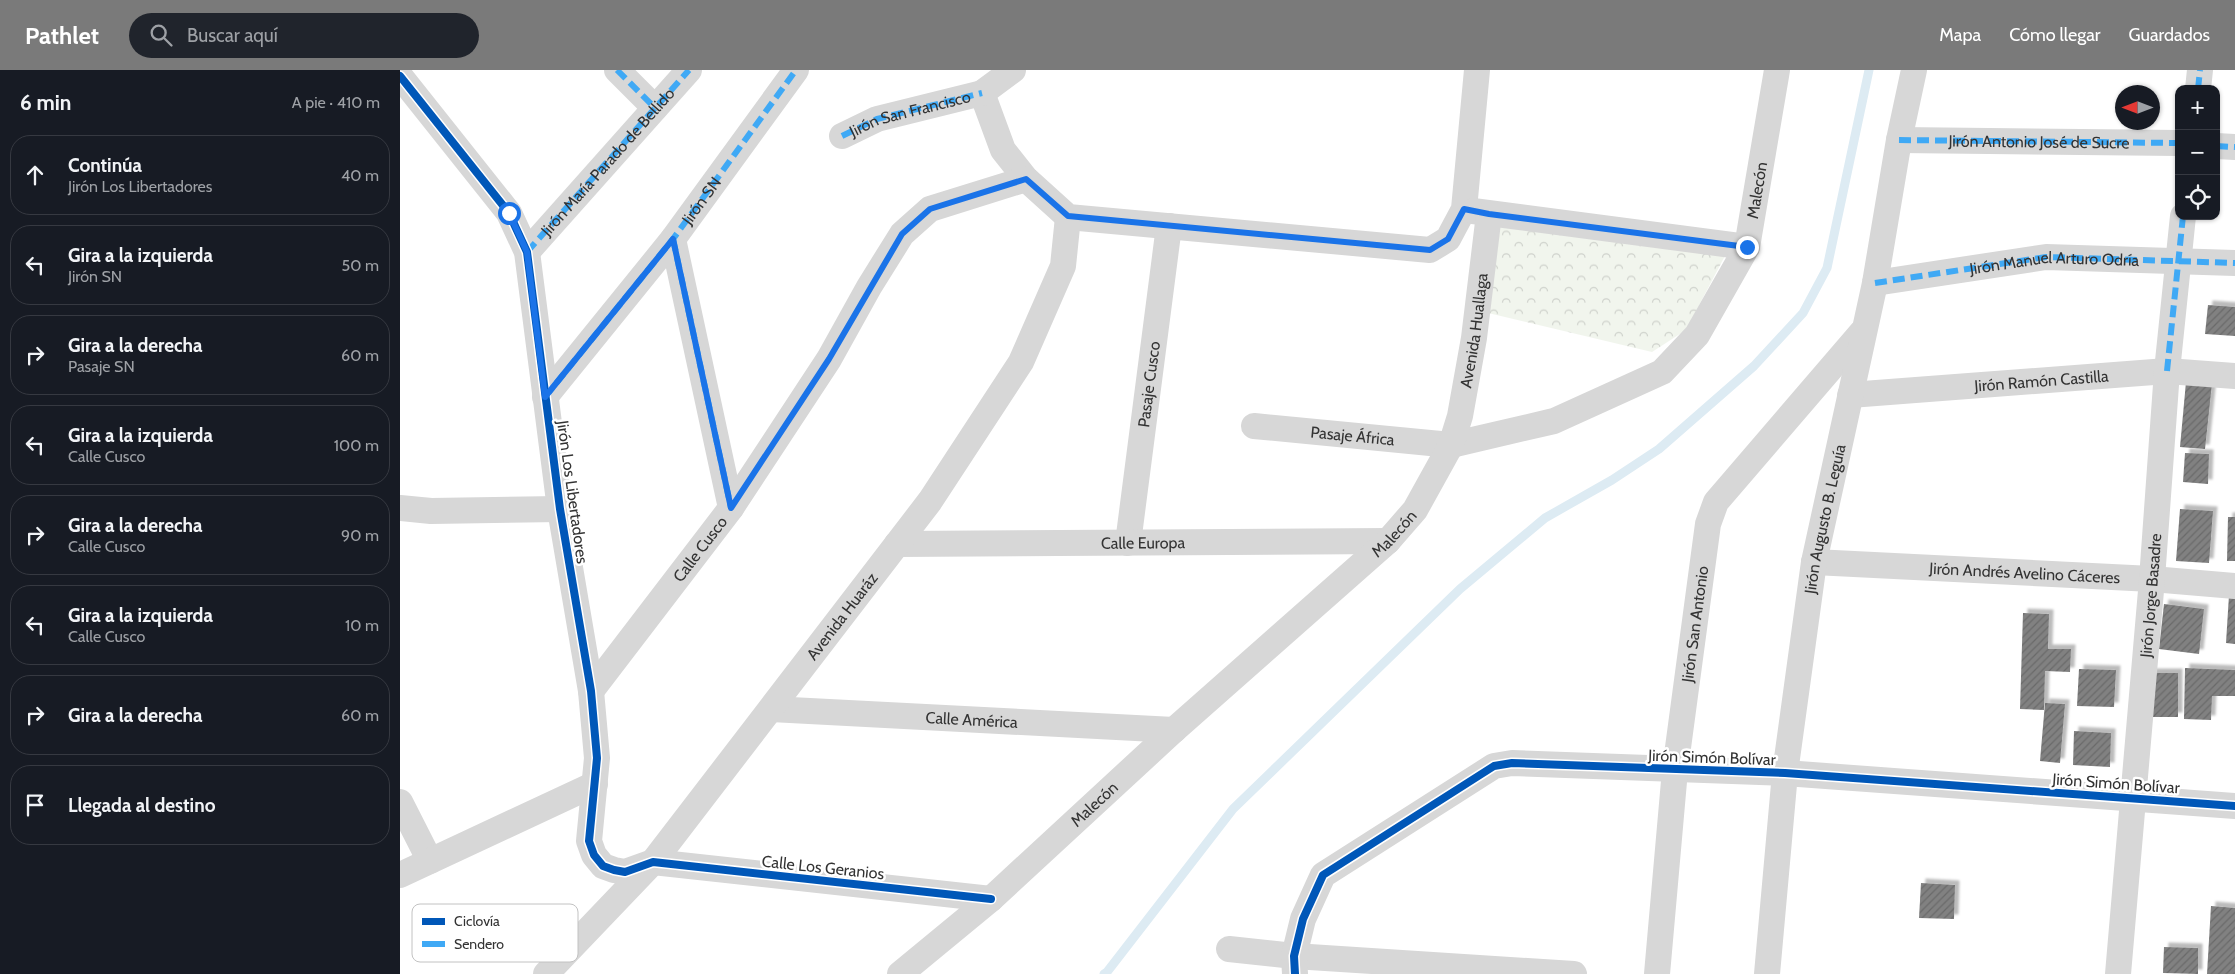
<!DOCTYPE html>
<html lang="es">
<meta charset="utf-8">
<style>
:root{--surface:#171b24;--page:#20242c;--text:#f1f3f6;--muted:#9ea1a6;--line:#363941;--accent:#7a7a7a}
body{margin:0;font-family:Cabin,sans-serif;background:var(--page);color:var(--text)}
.controls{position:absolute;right:15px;top:15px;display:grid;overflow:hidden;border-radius:10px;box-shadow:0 1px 4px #0004}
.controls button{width:45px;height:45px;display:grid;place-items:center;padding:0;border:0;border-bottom:1px solid var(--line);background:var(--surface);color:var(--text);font:25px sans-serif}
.compass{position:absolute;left:1715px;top:15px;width:45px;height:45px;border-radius:50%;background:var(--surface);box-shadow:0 1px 4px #0004;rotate:270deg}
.stop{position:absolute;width:15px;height:15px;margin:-11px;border:4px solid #1a73e8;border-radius:50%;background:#fff}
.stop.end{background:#1a73e8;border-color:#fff;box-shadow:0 1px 5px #0008}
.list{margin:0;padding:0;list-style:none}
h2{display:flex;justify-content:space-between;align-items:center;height:65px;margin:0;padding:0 20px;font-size:21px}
h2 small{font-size:16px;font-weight:400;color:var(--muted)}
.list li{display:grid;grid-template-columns:32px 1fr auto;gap:15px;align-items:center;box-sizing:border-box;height:80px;margin:0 10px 10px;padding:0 10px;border:1px solid var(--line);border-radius:20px}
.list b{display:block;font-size:19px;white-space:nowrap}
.list p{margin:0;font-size:16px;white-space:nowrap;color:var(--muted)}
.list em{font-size:16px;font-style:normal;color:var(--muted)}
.icon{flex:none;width:28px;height:28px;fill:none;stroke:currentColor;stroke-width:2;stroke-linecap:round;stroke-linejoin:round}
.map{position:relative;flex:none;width:1835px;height:904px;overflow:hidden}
header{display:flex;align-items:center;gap:30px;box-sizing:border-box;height:70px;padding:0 25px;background:var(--accent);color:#fff}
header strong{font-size:24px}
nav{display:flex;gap:28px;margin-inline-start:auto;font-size:18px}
.search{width:350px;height:45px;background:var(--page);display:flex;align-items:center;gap:12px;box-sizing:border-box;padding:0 18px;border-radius:28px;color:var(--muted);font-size:19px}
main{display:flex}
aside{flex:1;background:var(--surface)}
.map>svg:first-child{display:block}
.forest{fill:url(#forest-crowns)}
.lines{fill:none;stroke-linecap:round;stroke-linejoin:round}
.stream{stroke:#ddebf3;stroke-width:9}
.building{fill:url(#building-hatch);filter:url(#shadow)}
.street{stroke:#d7d7d7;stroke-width:26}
.quiet{stroke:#3fa9f5;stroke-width:6;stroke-dasharray:12 6;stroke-linecap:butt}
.cycleway-casing{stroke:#fff;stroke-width:11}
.cycleway{stroke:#0057b8;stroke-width:8}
.route{stroke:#1a73e8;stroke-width:6}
.labels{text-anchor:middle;stroke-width:5;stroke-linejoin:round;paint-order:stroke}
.street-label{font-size:16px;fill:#333;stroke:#fff}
.key{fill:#fff;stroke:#c2c2c2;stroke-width:1}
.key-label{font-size:14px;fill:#333}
</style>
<header>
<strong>Pathlet</strong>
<div class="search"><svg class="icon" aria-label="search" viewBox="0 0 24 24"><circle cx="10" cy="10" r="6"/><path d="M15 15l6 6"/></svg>Buscar aquí</div>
<nav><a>Mapa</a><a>Cómo llegar</a><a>Guardados</a></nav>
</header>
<main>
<aside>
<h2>6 min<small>A pie · 410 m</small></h2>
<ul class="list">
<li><svg class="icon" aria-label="ahead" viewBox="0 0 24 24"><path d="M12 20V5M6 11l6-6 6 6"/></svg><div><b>Continúa</b><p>Jirón Los Libertadores</p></div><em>40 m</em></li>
<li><svg class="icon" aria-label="left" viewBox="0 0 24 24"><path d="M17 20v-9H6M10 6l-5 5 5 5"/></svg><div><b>Gira a la izquierda</b><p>Jirón SN</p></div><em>50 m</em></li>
<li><svg class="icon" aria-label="right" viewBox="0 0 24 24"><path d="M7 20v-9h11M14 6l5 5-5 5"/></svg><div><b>Gira a la derecha</b><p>Pasaje SN</p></div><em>60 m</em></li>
<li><svg class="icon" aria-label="left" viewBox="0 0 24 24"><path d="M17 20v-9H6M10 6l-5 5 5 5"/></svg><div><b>Gira a la izquierda</b><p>Calle Cusco</p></div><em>100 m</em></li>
<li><svg class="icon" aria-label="right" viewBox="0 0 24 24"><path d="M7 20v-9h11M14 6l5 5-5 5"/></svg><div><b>Gira a la derecha</b><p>Calle Cusco</p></div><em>90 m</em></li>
<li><svg class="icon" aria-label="left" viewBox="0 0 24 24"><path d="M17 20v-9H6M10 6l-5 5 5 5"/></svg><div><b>Gira a la izquierda</b><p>Calle Cusco</p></div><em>10 m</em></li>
<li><svg class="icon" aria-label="right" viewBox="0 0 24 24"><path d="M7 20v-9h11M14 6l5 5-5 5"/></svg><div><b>Gira a la derecha</b></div><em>60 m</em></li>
<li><svg class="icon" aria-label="arrive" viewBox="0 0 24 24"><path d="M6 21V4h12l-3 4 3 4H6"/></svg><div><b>Llegada al destino</b></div></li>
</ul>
</aside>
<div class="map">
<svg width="1835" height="904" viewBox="0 0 1835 904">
<defs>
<pattern id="forest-crowns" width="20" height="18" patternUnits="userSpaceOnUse" patternTransform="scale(1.25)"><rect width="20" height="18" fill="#f1f5ed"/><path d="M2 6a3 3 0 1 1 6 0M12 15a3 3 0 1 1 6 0" fill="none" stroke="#cfd2cc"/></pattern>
<pattern id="building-hatch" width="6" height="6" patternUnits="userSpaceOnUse" patternTransform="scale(1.25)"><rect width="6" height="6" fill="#818181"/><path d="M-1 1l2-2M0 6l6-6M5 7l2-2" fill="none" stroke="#6a6a6a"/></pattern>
<filter id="shadow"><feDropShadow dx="4.5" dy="-4.5" stdDeviation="1" flood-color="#0004"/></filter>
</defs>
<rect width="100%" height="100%" fill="#fff"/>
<!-- forest -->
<path class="forest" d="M1097 151 1327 182 1286 260 1252 282 1084 242Z"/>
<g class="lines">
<!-- stream -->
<path class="stream" d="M704 904 707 902 833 739 1060 519 1145 448 1212 410 1259 379 1354 296 1403 243 1427 198 1469 0"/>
</g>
<!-- building -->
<g class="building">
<path d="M1808 235 1835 237V266L1805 264Z"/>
<path d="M1787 301 1813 304 1805 379 1780 377Z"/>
<path d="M1785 383 1809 384 1808 414 1783 412Z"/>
<path d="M1780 439 1813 441 1809 493 1776 491Z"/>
<path d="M1828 447H1835V491H1827Z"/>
<path d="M1829 525H1835V574L1826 573Z"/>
<path d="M1764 534 1804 539 1799 584 1759 579Z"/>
<path d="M1623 543 1649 544 1648 579H1671L1670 602 1645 601 1644 640 1620 639Z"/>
<path d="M1785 598 1835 600V626H1812L1811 650 1784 649Z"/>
<path d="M1679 599 1716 600 1714 637 1677 636Z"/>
<path d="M1747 603H1778V647H1748Z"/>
<path d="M1645 633 1665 634 1660 693 1640 691Z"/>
<path d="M1674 661 1711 663 1710 697 1673 695Z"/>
<path d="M1521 813 1555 815 1554 849 1519 848Z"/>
<path d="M1811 836 1835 838V904H1807Z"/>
<path d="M1764 877 1798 878V904L1763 903Z"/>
</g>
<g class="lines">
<!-- street -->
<g class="street">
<path d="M217 0 255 38"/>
<path d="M0 6 109 143 127 182 160 439 191 621 197 688 189 771 194 785 203 796 214 800 225 802 253 792 591 829"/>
<path d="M1798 19 1800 0"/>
<path d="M582 23 603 80 626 109 668 147 1030 180 1048 169 1064 139 1077 0"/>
<path id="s1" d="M442 66 477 49 582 23 613 0"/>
<path d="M1499 70 1779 73"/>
<path d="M1816 76 1835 77"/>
<path d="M1073 141 1347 177"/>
<path d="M273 169 331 438"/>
<path d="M127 182 289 0"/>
<path id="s2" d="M1475 213 1646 187 1835 193"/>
<path id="s3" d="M1450 325 1767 301 1835 306"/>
<path d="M145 327 273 169 396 0"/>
<path id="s4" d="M854 356 1051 375 1154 351 1262 302 1297 265 1347 177 1377 0"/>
<path d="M0 438 31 441 160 439"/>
<path id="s5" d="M728 473 769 156"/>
<path id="s6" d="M497 474 988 471"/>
<path id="s7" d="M1414 492 1752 509 1835 516"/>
<path id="s8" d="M191 621 331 438 429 289 469 217 502 164 530 139 626 109"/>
<path id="s9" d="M371 639 774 660"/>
<path d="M0 732 30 791"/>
<path d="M0 805 195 714"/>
<path d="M829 879 894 886 1174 904"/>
<path id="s10" d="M146 904 253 792 530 431 621 292 663 196 668 147"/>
<path id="s11" d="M500 904 591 829 774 660 988 471 1015 440 1051 375 1060 346 1074 268 1089 144"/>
<path d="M895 904 894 886 903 849 923 805 1094 696 1112 693 1385 703 1835 736"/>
<path id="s12" d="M1257 904 1275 700 1308 454 1316 432 1462 262"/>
<path id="s13" d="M1367 904 1385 703 1414 492 1475 213 1499 70 1514 0"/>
<path id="s14" d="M1718 904 1752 509 1767 301 1783 146"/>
</g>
<!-- quiet -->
<g class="quiet">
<path d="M217 0 255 38"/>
<path d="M1798 19 1800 0"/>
<path d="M442 66 477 49 582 23"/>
<path id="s15" d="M1499 70 1779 73"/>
<path d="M1816 76 1835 77"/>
<path d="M273 169 331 438"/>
<path id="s16" d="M127 182 289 0"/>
<path d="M1475 213 1646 187 1835 193"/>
<path d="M1767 301 1783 146"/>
<path id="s17" d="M145 327 273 169 396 0"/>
</g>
<defs>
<g id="cycleway">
<path d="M0 6 109 143 127 182 160 439 191 621 197 688 189 771 194 785 203 796 214 800 225 802 253 792 591 829"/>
<path d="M895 904 894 886 903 849 923 805 1094 696 1112 693 1385 703 1835 736"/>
</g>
</defs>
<!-- cycleway casing -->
<use href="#cycleway" class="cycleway-casing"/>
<!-- cycleway -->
<use href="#cycleway" class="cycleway"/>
</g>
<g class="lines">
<!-- route -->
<path class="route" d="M109 143 127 182 145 327 273 169 331 438 429 289 502 164 530 139 626 109 668 146 1030 180 1048 169 1064 139 1089 144 1347 177"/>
</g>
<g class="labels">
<!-- street labels -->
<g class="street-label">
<text dy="6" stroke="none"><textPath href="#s1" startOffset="72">Jirón San Francisco</textPath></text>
<text dy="6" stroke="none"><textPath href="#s15" startOffset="140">Jirón Antonio José de Sucre</textPath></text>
<text dy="6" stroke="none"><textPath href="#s16" startOffset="121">Jirón María Parado de Bellido</textPath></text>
<text dy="6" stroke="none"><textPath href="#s4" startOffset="632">Malecón</textPath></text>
<text dy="6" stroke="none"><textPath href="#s17" startOffset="251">Jirón SN</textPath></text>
<text dy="6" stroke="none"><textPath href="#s2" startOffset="181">Jirón Manuel Arturo Odría</textPath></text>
<text dy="6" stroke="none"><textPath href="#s11" startOffset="885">Avenida Huallaga</textPath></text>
<text dy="6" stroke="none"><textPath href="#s3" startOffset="192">Jirón Ramón Castilla</textPath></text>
<text dy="6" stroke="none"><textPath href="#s5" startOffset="160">Pasaje Cusco</textPath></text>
<text dy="6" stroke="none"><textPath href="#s4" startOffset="99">Pasaje África</textPath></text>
<text transform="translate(173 422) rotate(82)" y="6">Jirón Los Libertadores</text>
<text dy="6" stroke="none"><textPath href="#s13" startOffset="459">Jirón Augusto B. Leguía</textPath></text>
<text dy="6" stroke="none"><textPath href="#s11" startOffset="662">Malecón</textPath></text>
<text dy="6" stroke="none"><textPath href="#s6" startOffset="246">Calle Europa</textPath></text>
<text dy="6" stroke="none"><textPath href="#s8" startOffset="179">Calle Cusco</textPath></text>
<text dy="6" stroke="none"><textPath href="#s7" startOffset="211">Jirón Andrés Avelino Cáceres</textPath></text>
<text dy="6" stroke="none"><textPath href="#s14" startOffset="380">Jirón Jorge Basadre</textPath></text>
<text dy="6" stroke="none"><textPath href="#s10" startOffset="465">Avenida Huaráz</textPath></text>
<text dy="6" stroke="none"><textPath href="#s12" startOffset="352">Jirón San Antonio</textPath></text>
<text dy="6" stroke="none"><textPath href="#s9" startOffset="201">Calle América</textPath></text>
<text transform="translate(1312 687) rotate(2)" y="6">Jirón Simón Bolívar</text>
<text transform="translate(1716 713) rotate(4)" y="6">Jirón Simón Bolívar</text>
<text dy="6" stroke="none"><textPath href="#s11" startOffset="258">Malecón</textPath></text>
<text transform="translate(423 797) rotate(6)" y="6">Calle Los Geranios</text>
</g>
</g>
<!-- legend -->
<rect x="12" y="834" width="166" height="58" rx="8" class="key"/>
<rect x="22" y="848" width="23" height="7" fill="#0057b8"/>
<rect x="22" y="871" width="23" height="6" fill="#3fa9f5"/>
<g class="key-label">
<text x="54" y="856">Ciclovía</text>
<text x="54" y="879">Sendero</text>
</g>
</svg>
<div class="controls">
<button>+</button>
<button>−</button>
<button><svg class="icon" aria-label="locate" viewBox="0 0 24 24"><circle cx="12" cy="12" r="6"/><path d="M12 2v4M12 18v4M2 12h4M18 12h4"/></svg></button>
</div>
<svg class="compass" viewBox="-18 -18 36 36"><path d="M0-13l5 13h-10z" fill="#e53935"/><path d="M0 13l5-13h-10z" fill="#9ea1a6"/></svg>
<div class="stop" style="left:109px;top:143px"></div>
<div class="stop end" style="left:1347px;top:177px"></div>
</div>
</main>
